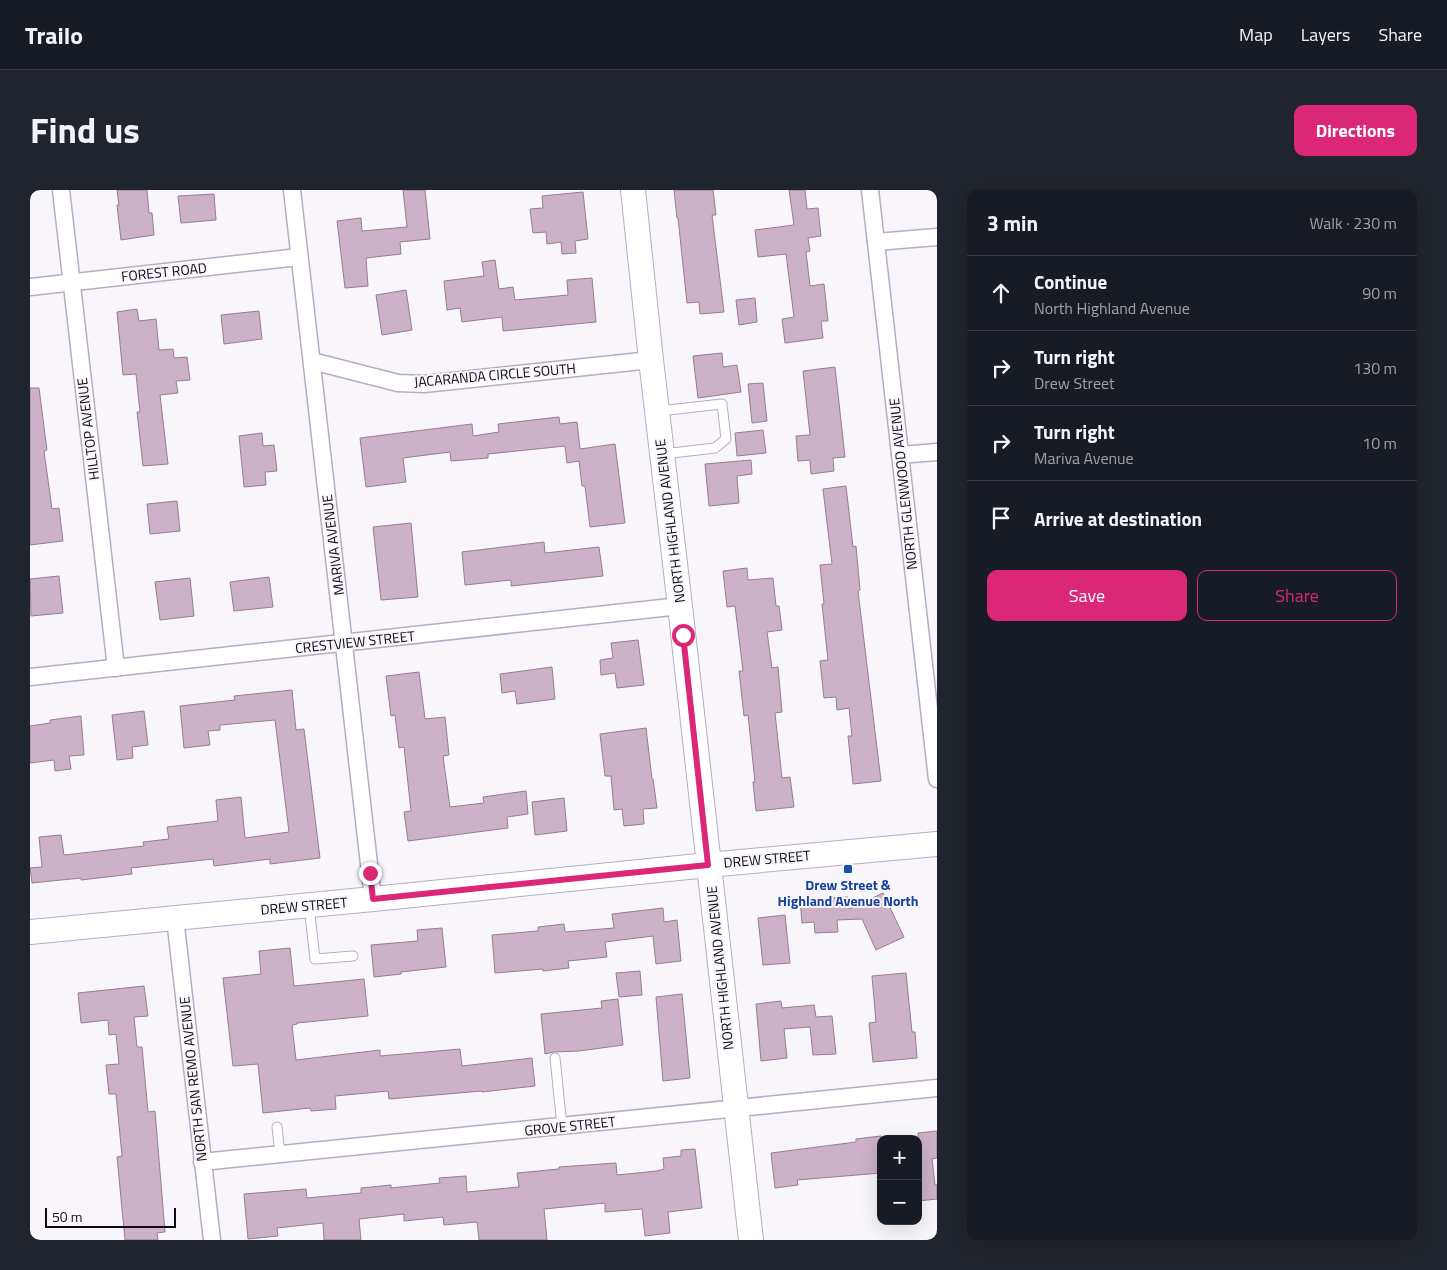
<!DOCTYPE html>
<meta charset="utf-8">
<style>
:root{--surface:#171b24;--page:#20242c;--text:#f1f3f6;--muted:#9ea1a6;--line:#363941;--accent:#db2777}
body{margin:0;font-family:"Titillium Web",sans-serif;background:var(--page);color:var(--text)}
.controls{position:absolute;right:15px;bottom:15px;display:grid;overflow:hidden;border-radius:10px;box-shadow:0 5px 20px #0002}
.controls button{width:45px;height:45px;display:grid;place-items:center;padding:0;border:0;border-bottom:1px solid var(--line);background:var(--surface);color:var(--text);font:25px sans-serif}
.scale{position:absolute;left:15px;bottom:12px;width:131px;box-sizing:border-box;padding-left:5px;border:2px solid #0e0912;border-top:0;font-size:14px;line-height:18px;white-space:nowrap;color:#0e0912;-webkit-text-stroke:4px #f8f5fb;paint-order:stroke}
.stop{position:absolute;width:15px;height:15px;margin:-11px;border:4px solid #db2777;border-radius:50%;background:#fff}
.stop.end{background:#db2777;border-color:#fff;box-shadow:0 1px 5px #0008}
.list{margin:0;padding:0;list-style:none}
h2{display:flex;justify-content:space-between;align-items:center;height:65px;margin:0;padding:0 20px;font-size:21px}
h2 small{font-size:16px;font-weight:400;color:var(--muted)}
.list li{display:grid;grid-template-columns:32px 1fr auto;gap:15px;align-items:center;box-sizing:border-box;height:75px;padding:0 20px;border-top:1px solid var(--line)}
.list b{display:block;font-size:19px;white-space:nowrap}
.list p{margin:0;font-size:16px;white-space:nowrap;color:var(--muted)}
.list em{font-size:16px;font-style:normal;color:var(--muted)}
.actions{display:flex;gap:10px;padding:15px 20px}
.actions a{flex:1;padding:11px 0;border:1px solid var(--accent);border-radius:10px;text-align:center;font-size:18px;color:var(--accent)}
.actions .main{background:var(--accent);color:#fff}
.icon{flex:none;width:28px;height:28px;fill:none;stroke:currentColor;stroke-width:2;stroke-linecap:round;stroke-linejoin:round}
.map{position:relative;flex:none;width:907px;height:1050px;overflow:hidden;border-radius:10px}
header{display:flex;align-items:center;gap:30px;box-sizing:border-box;height:70px;padding:0 25px;background:var(--surface);border-bottom:1px solid var(--line)}
header strong{font-size:24px}
nav{display:flex;gap:28px;margin-inline-start:auto;font-size:18px}
.intro{display:flex;align-items:center;justify-content:space-between;box-sizing:border-box;height:120px;padding:0 30px}
h1{margin:0;font-size:35px}
.button{padding:12px 22px;border-radius:10px;background:var(--accent);color:#fff;font-size:18px;font-weight:700}
main{display:flex;gap:30px;padding:0 30px}
aside{flex:1;background:var(--surface);border-radius:10px;box-shadow:0 5px 20px #0002}
.map>svg:first-child{display:block}
.building{fill:#ccb1c7;stroke:#967d92}
.lines{fill:none;stroke-linecap:round;stroke-linejoin:round}
.lane-casing{stroke:#baaac6;stroke-width:11}
.street-casing{stroke:#baaac6;stroke-width:19}
.secondary-casing{stroke:#baaac6;stroke-width:26}
.lane{stroke:#fff;stroke-width:9}
.street{stroke:#fff;stroke-width:16}
.secondary{stroke:#fff;stroke-width:24}
.route{stroke:#db2777;stroke-width:6}
.transit-dot{fill:#1a4fb4;stroke:#f8f5fb;stroke-width:2}
.labels{text-anchor:middle;stroke-width:4;stroke-linejoin:round;paint-order:stroke}
.street-label{font-size:14px;fill:#0e0912;stroke:#f8f5fb}
.transit-label{font-size:14px;font-weight:bold;fill:#164399;stroke:#f8f5fb}
</style>
<header>
<strong>Trailo</strong>
<nav><a>Map</a><a>Layers</a><a>Share</a></nav>
</header>
<div class="intro"><h1>Find us</h1><a class="button">Directions</a></div>
<main>
<div class="map">
<svg width="907" height="1050" viewBox="0 0 907 1050">
<rect width="100%" height="100%" fill="#f8f5fb"/>
<!-- building -->
<g class="building">
<path d="M87 0H117L119 23H122L124 45 91 50 87 15H89Z"/>
<path d="M373 0H395L400 49 370 52 371 64 336 68 338 96 315 98 307 31 331 28 332 41 377 37Z"/>
<path d="M644 0H683L686 25H682L694 122 670 124 669 112 657 113 648 28H647Z"/>
<path d="M759 0H775L777 19 788 18 791 46 778 48 780 61 776 62 780 96 794 94 798 131H791L793 148 755 153 752 129 764 127 756 64 728 67 725 40 764 35Z"/>
<path d="M553 2 558 49 545 51 546 63 532 64 531 52 517 54 516 42 503 43 500 19 513 18 512 6Z"/>
<path d="M184 4 186 30 151 33 148 6Z"/>
<path d="M465 70 469 99 483 97 485 110 538 105 537 90 562 88 566 132 473 141 472 127 432 132 430 118 417 120 414 91 454 86 452 72Z"/>
<path d="M376 100 382 140 352 145 346 105Z"/>
<path d="M725 108 727 132 709 135 706 110Z"/>
<path d="M107 119 109 131 126 129 129 160 143 159 144 168 157 167 160 190 146 191 148 203 130 205 138 274 113 276 107 222H110L106 184 93 185 87 122Z"/>
<path d="M229 121 232 149 194 154 191 125Z"/>
<path d="M692 163 693 177 707 175 711 202 668 208 663 166Z"/>
<path d="M805 177 815 267 803 268 804 281 781 284 780 270 768 271 766 246 780 245 773 181Z"/>
<path d="M733 193 737 231 722 233 718 194Z"/>
<path d="M0 198H9L17 260 14 261 22 319 29 318 33 351 0 355Z"/>
<path d="M529 227 530 234 547 232 550 259 585 254 595 333 560 337 555 296H552L549 271 537 273 535 256 458 264V268L421 271 420 262 373 268 376 292 336 297 330 248 442 234 443 246 469 242 468 234Z"/>
<path d="M733 240 736 263 707 266 705 243Z"/>
<path d="M232 243 233 256 244 255 247 281 235 282 236 295 214 297 209 246Z"/>
<path d="M721 270 722 284 707 286 709 313 679 316 675 274Z"/>
<path d="M816 296 823 357 826 356 830 400 828 401 851 591 823 594 818 546H822L819 518 807 520 806 507 794 508 790 471 798 470 792 414H794L790 375 802 374 793 299Z"/>
<path d="M147 311 150 341 120 344 117 314Z"/>
<path d="M381 333 388 407 351 410 343 337Z"/>
<path d="M514 352 515 363 569 357 573 386 481 396V390L435 395 432 362Z"/>
<path d="M717 378 718 390 743 388 746 416H749L752 440 737 442 742 478 748 477 752 522 745 523 752 588 760 587 764 617 726 621 723 592H725L718 525 714 526 709 481H713L705 416 697 417 693 381Z"/>
<path d="M29 386 33 423 1 426 0 389Z"/>
<path d="M239 387 243 417 204 421 200 392Z"/>
<path d="M160 388 164 426 130 430 125 392Z"/>
<path d="M608 450 614 495 587 498 585 483 571 485 570 470 583 468 581 453Z"/>
<path d="M522 477 525 509 487 514 485 501 472 503 470 484Z"/>
<path d="M389 482 395 529 415 527 419 565 413 566 420 617 454 613 453 607 496 601 498 624 477 627 478 638 378 651 374 622 381 621 374 557 369 558 365 525 361 526 356 486Z"/>
<path d="M262 500 266 540 274 539 290 668 240 674V669L184 676 183 669 101 678 102 684 51 690V688L2 693 0 678 12 677 9 647 31 645 34 665 114 656 113 652 139 649 137 637 188 631 186 610 211 607 215 648 259 642 245 530 190 535V540L178 541 180 555 154 558 150 516 205 510 204 506Z"/>
<path d="M114 521 118 555 102 557 103 568 87 570 82 525Z"/>
<path d="M51 526 54 565 39 566 41 579 25 581 24 570 0 573V536L20 533V530Z"/>
<path d="M616 538 622 589H623L627 618 613 619 614 634 594 636 592 619 584 620 581 586H575L570 544Z"/>
<path d="M534 608 537 641 505 645 502 612Z"/>
<path d="M853 703 874 747 846 760 832 729 807 730 808 742 785 743 784 732 772 733 770 710 818 707 819 719Z"/>
<path d="M633 718 634 732 647 730 651 771 626 774 623 746 575 752 577 767 538 771 539 778 513 781V779L465 783 462 745 508 741V737L534 734 535 742 584 738 582 724Z"/>
<path d="M755 725 760 773 733 775 728 728Z"/>
<path d="M412 738 416 777 371 782V784L344 787 341 755 388 751 387 740Z"/>
<path d="M260 758 264 796 334 789 338 826 267 833V834L262 835 266 870 350 860V866L430 859 432 876 502 868 505 896 452 902V901L359 909 358 901 305 906 306 919 281 921 280 918 233 923 228 874 203 876 193 788 231 784 229 761Z"/>
<path d="M610 781 612 805 589 807 586 783Z"/>
<path d="M876 783 882 842H885L887 868 843 872 839 833 846 832 842 786Z"/>
<path d="M114 796 118 826 104 827 107 857H112L118 922 125 921 135 1042 127 1043 128 1050H95L87 967 92 966 86 904H79L76 875 89 874 86 844 79 845 78 830 51 833 48 803Z"/>
<path d="M652 804 660 888 633 891 626 807Z"/>
<path d="M588 809 593 855 549 861 524 862 515 864 511 824 572 818 571 811Z"/>
<path d="M751 811 752 818 784 815 786 827 802 826 806 864 783 865 780 837 754 839 757 868 731 871 726 814Z"/>
<path d="M907 941V968L902 969 905 995H907V1009L888 1011V943Z"/>
<path d="M851 946V983L767 990 768 995 745 998 741 963 826 952V949Z"/>
<path d="M665 959 672 1018 638 1022 640 1043 615 1046 612 1019 575 1022V1013L514 1019 517 1050H449L447 1032 414 1035 413 1027 374 1031V1024L329 1029 331 1050H294L293 1033 247 1038 248 1046 218 1049 214 1004 276 999 277 1008 331 1003V998L361 995V998L410 993 409 988 436 986 437 1002 489 997 487 983 529 979V977L586 973 587 985 627 981 634 979 633 968 651 966V960Z"/>
</g>
<g class="lines">
<defs>
<g id="lane">
<path d="M629 221 692 214 696 249 685 258 633 264"/>
<path d="M279 716 285 769 323 766"/>
<path d="M525 868 532 936"/>
<path d="M247 937 250 964"/>
</g>
<g id="street">
<path d="M31 0 86 478"/>
<path d="M262 0 343 709"/>
<path d="M840 0 907 589"/>
<path d="M846 52 907 47"/>
<path d="M0 97 269 67"/>
<path d="M282 171 368 193 394 194 621 170"/>
<path d="M870 265 907 262"/>
<path d="M0 487 650 416"/>
<path d="M145 728 182 1050"/>
<path d="M172 972 907 898"/>
</g>
<g id="secondary">
<path d="M603 0 621 170 650 416 721 1050"/>
<path d="M0 742 343 709 678 675 907 654"/>
</g>
</defs>
<!-- lane casing -->
<use href="#lane" class="lane-casing"/>
<!-- street casing -->
<use href="#street" class="street-casing"/>
<!-- secondary casing -->
<use href="#secondary" class="secondary-casing"/>
<!-- lane -->
<use href="#lane" class="lane"/>
<!-- street -->
<use href="#street" class="street"/>
<!-- secondary -->
<use href="#secondary" class="secondary"/>
</g>
<g class="lines">
<!-- route -->
<path class="route" d="M340 683 343 709 678 675 653 445"/>
</g>
<!-- markers -->
<rect class="transit-dot" x="813" y="674" width="10" height="10" rx="2.5"/>
<g class="labels">
<!-- street labels -->
<g class="street-label">
<text transform="translate(134 82) rotate(-6)" y="5">FOREST ROAD</text>
<text transform="translate(465 185) rotate(-5)" y="5">JACARANDA CIRCLE SOUTH</text>
<text transform="translate(58 239) rotate(-97)" y="5">HILLTOP AVENUE</text>
<text transform="translate(873 294) rotate(-96)" y="5">NORTH GLENWOOD AVENUE</text>
<text transform="translate(640 331) rotate(-97)" y="5">NORTH HIGHLAND AVENUE</text>
<text transform="translate(303 355) rotate(-97)" y="5">MARIVA AVENUE</text>
<text transform="translate(325 452) rotate(-6)" y="5">CRESTVIEW STREET</text>
<text transform="translate(737 669) rotate(-5)" y="5">DREW STREET</text>
<text transform="translate(274 716) rotate(-5)" y="5">DREW STREET</text>
<text transform="translate(690 778) rotate(-96)" y="5">NORTH HIGHLAND AVENUE</text>
<text transform="translate(163 889) rotate(-96)" y="5">NORTH SAN REMO AVENUE</text>
<text transform="translate(540 936) rotate(-6)" y="5">GROVE STREET</text>
</g>
<!-- transit labels -->
<g class="transit-label">
<text x="818" y="700">Drew Street &amp;<tspan x="818" dy="16">Highland Avenue North</tspan></text>
</g>
</g>
</svg>
<div class="controls">
<button>+</button>
<button>−</button>
</div>
<div class="scale">50 m</div>
<div class="stop" style="left:653px;top:445px"></div>
<div class="stop end" style="left:340px;top:683px"></div>
</div>
<aside>
<h2>3 min<small>Walk · 230 m</small></h2>
<ul class="list">
<li><svg class="icon" aria-label="ahead" viewBox="0 0 24 24"><path d="M12 20V5M6 11l6-6 6 6"/></svg><div><b>Continue</b><p>North Highland Avenue</p></div><em>90 m</em></li>
<li><svg class="icon" aria-label="right" viewBox="0 0 24 24"><path d="M7 20v-9h11M14 6l5 5-5 5"/></svg><div><b>Turn right</b><p>Drew Street</p></div><em>130 m</em></li>
<li><svg class="icon" aria-label="right" viewBox="0 0 24 24"><path d="M7 20v-9h11M14 6l5 5-5 5"/></svg><div><b>Turn right</b><p>Mariva Avenue</p></div><em>10 m</em></li>
<li><svg class="icon" aria-label="arrive" viewBox="0 0 24 24"><path d="M6 21V4h12l-3 4 3 4H6"/></svg><div><b>Arrive at destination</b></div></li>
</ul>
<div class="actions"><a class="main">Save</a><a>Share</a></div>
</aside>
</main>
